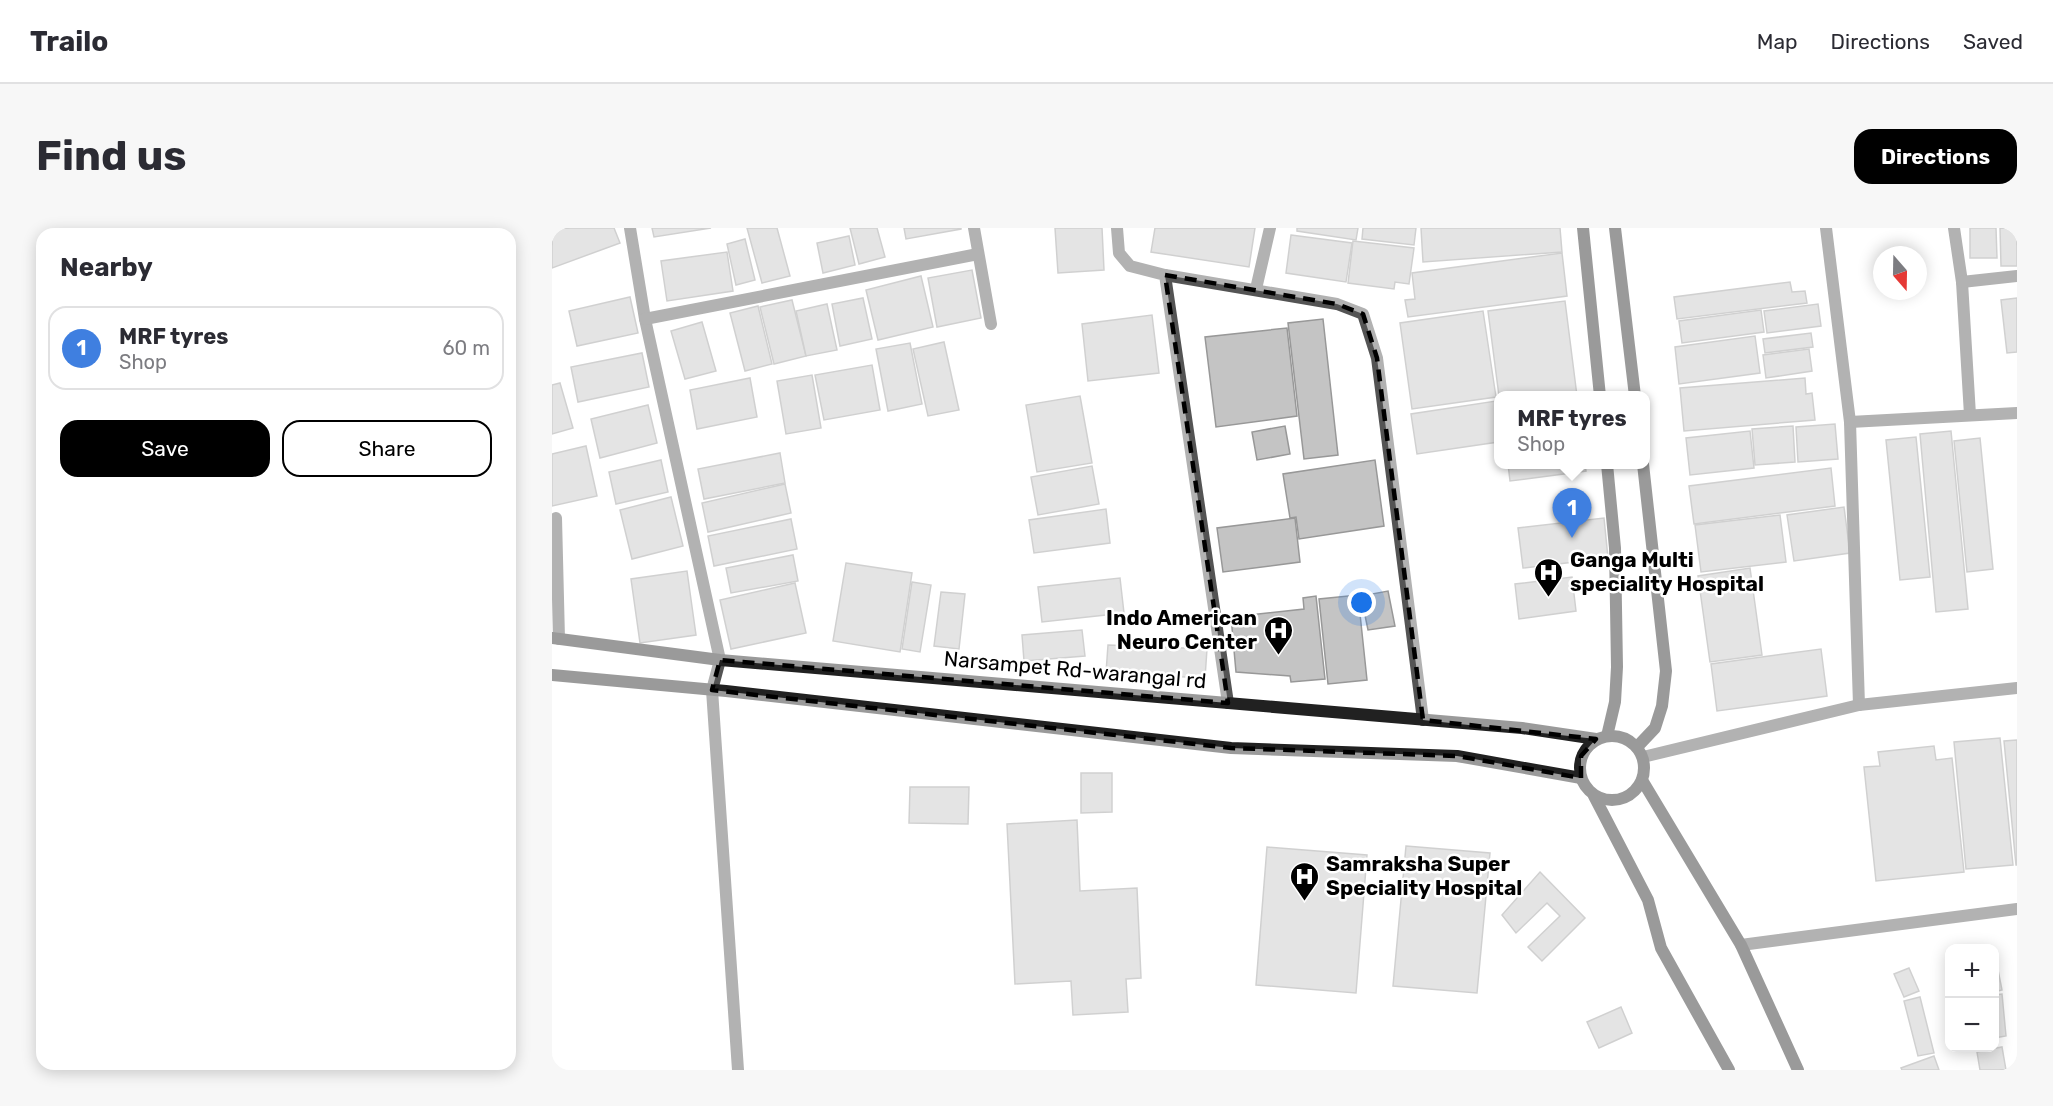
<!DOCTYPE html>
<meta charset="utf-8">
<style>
:root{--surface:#fff;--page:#f7f7f7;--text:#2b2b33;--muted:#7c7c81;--line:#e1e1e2;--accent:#000}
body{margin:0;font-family:Rubik,sans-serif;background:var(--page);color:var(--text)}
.controls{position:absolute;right:18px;bottom:18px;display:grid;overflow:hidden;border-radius:12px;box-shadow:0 3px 15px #0003}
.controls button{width:54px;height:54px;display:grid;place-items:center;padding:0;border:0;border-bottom:2px solid var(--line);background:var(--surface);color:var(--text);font:30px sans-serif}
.compass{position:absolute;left:1321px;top:18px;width:54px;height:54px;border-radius:50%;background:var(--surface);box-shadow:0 3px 15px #0003;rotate:160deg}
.you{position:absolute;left:810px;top:375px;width:21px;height:21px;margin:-15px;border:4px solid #fff;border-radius:50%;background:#1a73e8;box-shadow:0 0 0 9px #1a73e833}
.badge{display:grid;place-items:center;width:39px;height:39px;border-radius:50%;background:var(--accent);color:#fff;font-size:20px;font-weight:700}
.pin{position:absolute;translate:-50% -50px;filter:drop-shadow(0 2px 3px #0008)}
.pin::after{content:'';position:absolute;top:32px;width:21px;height:18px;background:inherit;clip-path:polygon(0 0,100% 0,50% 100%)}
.popup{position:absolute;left:942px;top:163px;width:156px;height:78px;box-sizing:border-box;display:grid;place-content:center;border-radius:12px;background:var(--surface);filter:drop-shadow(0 2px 4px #0005);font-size:20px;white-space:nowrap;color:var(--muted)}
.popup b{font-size:22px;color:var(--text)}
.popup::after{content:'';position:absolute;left:50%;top:100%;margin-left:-12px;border:12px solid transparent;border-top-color:var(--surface)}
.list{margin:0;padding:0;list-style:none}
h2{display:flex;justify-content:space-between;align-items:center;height:78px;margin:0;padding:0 24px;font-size:26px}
h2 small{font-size:20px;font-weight:400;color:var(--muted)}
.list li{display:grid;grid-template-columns:39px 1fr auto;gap:18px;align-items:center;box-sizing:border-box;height:84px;margin:0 12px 12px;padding:0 12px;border:2px solid var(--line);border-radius:18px}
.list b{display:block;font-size:22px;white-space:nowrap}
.list p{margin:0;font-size:20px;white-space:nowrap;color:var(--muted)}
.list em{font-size:20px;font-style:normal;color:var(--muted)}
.actions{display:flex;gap:12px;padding:18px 24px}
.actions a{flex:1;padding:14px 0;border:2px solid var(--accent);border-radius:18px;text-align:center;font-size:21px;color:var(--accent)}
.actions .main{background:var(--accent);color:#fff}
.map{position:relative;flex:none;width:1465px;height:842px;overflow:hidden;border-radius:18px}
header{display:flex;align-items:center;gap:36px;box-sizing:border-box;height:84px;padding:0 30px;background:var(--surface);border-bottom:2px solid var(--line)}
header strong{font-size:28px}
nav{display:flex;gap:33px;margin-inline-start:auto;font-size:21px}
.intro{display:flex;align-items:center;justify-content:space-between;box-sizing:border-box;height:144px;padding:0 36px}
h1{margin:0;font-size:42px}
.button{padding:15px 27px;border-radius:18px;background:var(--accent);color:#fff;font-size:21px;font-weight:700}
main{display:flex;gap:36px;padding:0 36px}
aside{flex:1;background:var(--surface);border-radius:18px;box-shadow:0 3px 15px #0003}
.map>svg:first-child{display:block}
.building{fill:#c4c4c4;stroke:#989898;stroke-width:1.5}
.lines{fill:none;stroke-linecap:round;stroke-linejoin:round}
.street{stroke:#545454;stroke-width:12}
.secondary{stroke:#212121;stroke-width:12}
.marked{fill:none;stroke:#000;stroke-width:4.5;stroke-dasharray:12 8;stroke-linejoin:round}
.labels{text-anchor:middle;stroke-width:5;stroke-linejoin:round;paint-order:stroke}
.poi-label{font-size:21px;font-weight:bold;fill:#000;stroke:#fff;text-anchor:start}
.street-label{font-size:21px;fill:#000;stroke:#fff}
</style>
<header>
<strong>Trailo</strong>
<nav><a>Map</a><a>Directions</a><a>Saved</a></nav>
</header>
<div class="intro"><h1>Find us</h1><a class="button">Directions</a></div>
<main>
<aside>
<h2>Nearby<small></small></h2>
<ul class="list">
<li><span class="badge" style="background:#3f7fe0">1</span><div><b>MRF tyres</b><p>Shop</p></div><em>60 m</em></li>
</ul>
<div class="actions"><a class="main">Save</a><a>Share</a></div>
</aside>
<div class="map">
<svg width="1465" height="842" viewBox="0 0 1465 842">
<rect width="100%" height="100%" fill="#fff"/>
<!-- building -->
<g class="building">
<path d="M6 0H62L68 15 0 40V2Z"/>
<path d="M100 0H159L102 9Z"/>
<path d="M195 0H225L238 48 210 55Z"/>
<path d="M298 0H325L333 29 307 36Z"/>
<path d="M352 0H409V1L354 11Z"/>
<path d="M503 0H550L552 42 506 45Z"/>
<path d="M603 0H703L697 39 599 24Z"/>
<path d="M745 0H806L804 12 745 3Z"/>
<path d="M811 0H864L862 17 810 11Z"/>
<path d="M869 0H1008L1010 24 871 34Z"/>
<path d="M1418 0H1444L1445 30H1418Z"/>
<path d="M1448 0H1465V38H1449Z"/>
<path d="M739 7 800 15 794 54 734 45Z"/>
<path d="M297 8 303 37 271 45 265 15Z"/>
<path d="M193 11 203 52 184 57 175 16Z"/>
<path d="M801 13 862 20 857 56 843 54 842 61 796 55Z"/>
<path d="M175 24 181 63 115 73 109 33Z"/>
<path d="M1010 25 1015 68 856 89 853 72 863 71 860 45Z"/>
<path d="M420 42 429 90 385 99 376 50Z"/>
<path d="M369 48 381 99 326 112 314 62Z"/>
<path d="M1238 54 1240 64 1253 63 1255 75 1125 91 1122 69Z"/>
<path d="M78 69 86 105 25 118 17 83Z"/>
<path d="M311 70 320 111 288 118 280 76Z"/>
<path d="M1465 70V124L1455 125 1449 72Z"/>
<path d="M240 72 254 128 222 136 208 79Z"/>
<path d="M1013 73 1025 168H947L936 83Z"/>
<path d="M275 76 285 122 254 128 244 83Z"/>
<path d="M1266 76 1269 98 1215 105 1212 83Z"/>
<path d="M206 78 220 136 193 143 178 85Z"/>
<path d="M1209 82 1212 104 1130 115 1127 93Z"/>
<path d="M931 83 944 169 860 181 848 95Z"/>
<path d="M600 87 607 145 536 153 530 96Z"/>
<path d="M771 91 786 227 752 231 736 95Z"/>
<path d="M150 94 164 143 133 151 119 103Z"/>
<path d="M735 100 745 188 664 199 653 109Z"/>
<path d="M1259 105 1261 119 1213 125 1211 111Z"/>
<path d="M1203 108 1208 145 1127 156 1123 119Z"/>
<path d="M392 114 407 182 376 188 361 121Z"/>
<path d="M358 115 370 176 336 183 324 121Z"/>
<path d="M1257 121 1260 143 1214 150 1211 127Z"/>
<path d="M90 125 97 159 26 174 19 139Z"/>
<path d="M320 137 328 182 272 192 263 147Z"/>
<path d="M260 147 269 200 234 206 225 153Z"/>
<path d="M198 150 205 189 145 201 138 162Z"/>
<path d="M1253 150 1254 166 1260 165 1263 192 1132 203 1128 160Z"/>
<path d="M8 155 21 200 0 206V157Z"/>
<path d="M528 168 540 235 485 244 474 177Z"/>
<path d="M944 173 946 214 865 226 859 186Z"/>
<path d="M96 177 105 215 48 230 39 191Z"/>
<path d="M1283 196 1286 231 1246 234 1244 199Z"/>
<path d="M733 198 738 226 705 232 700 204Z"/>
<path d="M1241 198 1243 234 1203 237 1200 201Z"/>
<path d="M1198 203 1202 240 1138 247 1134 210Z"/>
<path d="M1399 203 1416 381 1384 384 1368 206Z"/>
<path d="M1364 209 1378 349 1348 352 1334 212Z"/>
<path d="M1428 210 1441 341 1415 344 1402 213Z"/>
<path d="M34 218 45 268 0 278V226Z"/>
<path d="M228 225 233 255 152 271 146 241Z"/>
<path d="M109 232 116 264 64 276 57 244Z"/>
<path d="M823 232 832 298 747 311 744 289 738 290 731 246Z"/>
<path d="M956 236H1033L1034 243 958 253Z"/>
<path d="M540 238 547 276 486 287 479 249Z"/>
<path d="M1279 240 1283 278 1142 296 1137 258Z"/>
<path d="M233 256 239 285 156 304 150 275Z"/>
<path d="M119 269 131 318 80 331 68 282Z"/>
<path d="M1292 279 1298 325 1242 333 1235 287Z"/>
<path d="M554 281 558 315 482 325 477 292Z"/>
<path d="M1228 287 1234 334 1149 344 1143 297Z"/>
<path d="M743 290 748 334 671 344 665 300Z"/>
<path d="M1052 290 1056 330 971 340 966 300Z"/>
<path d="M239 291 245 321 162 338 156 308Z"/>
<path d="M241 327 246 353 179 365 174 340Z"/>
<path d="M294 335 360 345 348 424 281 413Z"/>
<path d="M1198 340 1210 427 1158 434 1146 348Z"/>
<path d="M135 343 144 407 88 415 79 351Z"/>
<path d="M1020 349 1024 383 967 391 963 356Z"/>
<path d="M568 350 572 385 490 394 486 359Z"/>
<path d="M360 354 379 357 368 424 350 421Z"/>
<path d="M243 355 254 405 179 421 168 372Z"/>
<path d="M836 363 843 398 816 402 809 368Z"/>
<path d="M389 364 413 366 407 421 382 418Z"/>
<path d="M806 367 815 452 776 456 767 371Z"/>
<path d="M764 368 773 451 739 454 738 448 684 444 679 389 752 381 751 370Z"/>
<path d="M530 402 533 428 472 433 470 407Z"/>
<path d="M556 417 655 421 653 450 554 445Z"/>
<path d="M1269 421 1275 468 1165 483 1159 436Z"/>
<path d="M1448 510 1461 637 1414 641 1402 514Z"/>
<path d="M1465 512V637H1464L1452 513Z"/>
<path d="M1382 518 1384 532 1400 530 1412 644 1324 653 1312 539 1328 538 1326 524Z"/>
<path d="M529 545H560V584L529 585Z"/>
<path d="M358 559H417L416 596 357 595Z"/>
<path d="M525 592 528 663 585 660 589 750 574 751 576 784 521 787 519 753 463 756 455 596Z"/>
<path d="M854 618 938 625 925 765 841 758Z"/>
<path d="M715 619 815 627 804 765 704 757Z"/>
<path d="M988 644 1033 690 990 733 976 719 1008 688 995 675 964 705 950 687Z"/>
<path d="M1442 722 1450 762 1442 764Z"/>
<path d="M1357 740 1367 763 1352 769 1342 746Z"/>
<path d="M1450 766 1454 808 1442 810V767Z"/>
<path d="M1368 769 1382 825 1366 828 1352 773Z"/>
<path d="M1069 779 1080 805 1047 820 1035 794Z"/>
<path d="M1450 819 1454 842H1428L1425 824Z"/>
<path d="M1382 828 1387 842H1350L1349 840Z"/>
</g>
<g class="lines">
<!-- street -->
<g class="street">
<path d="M78 0 93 91 168 432 160 462 186 842"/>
<path d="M422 0 439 96"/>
<path d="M565 0 567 25 578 38 613 47 676 475"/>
<path d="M1274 0 1298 194 1307 477"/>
<path d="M1402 0 1410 54 1418 187"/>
<path d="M613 47 785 76 811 86 825 130 871 492"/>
<path d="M1410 54 1465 48"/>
<path d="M704 61 718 0"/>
<path d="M93 91 426 26"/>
<path d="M1298 194 1465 185"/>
<path d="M4 290 7 411"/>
<path d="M1091 529 1307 477 1465 460"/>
<path d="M1189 717 1465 681"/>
</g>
<!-- secondary -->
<g class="secondary">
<path d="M1031 0 1048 168"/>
<path d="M1063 0 1083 168"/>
<path d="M1055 236 1063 320 1065 439 1063 474 1055 508"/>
<path d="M0 410 168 432 970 500 1044 511"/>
<path d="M0 447 174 463 679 520 905 528 1029 550"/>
<circle cx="1060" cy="540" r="32"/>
<path d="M1085 519 1103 500 1110 478 1114 443 1091 236"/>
<path d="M1090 552 1189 717 1246 842"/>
<path d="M1042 568 1096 672 1109 720 1177 842"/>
</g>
</g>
<!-- marked area -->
<path d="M0 0H1465V842H0ZM613 47 785 76 811 86 825 130 871 492 1044 511 1029 528V550L905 528 679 520 160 462 168 432 676 475Z" fill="#fff" fill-opacity=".55" fill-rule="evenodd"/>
<path class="marked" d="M613 47 785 76 811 86 825 130 871 492 1044 511 1029 528V550L905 528 679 520 160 462 168 432 676 475Z"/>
<!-- icons -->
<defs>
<symbol id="hospital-pin" viewBox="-11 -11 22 30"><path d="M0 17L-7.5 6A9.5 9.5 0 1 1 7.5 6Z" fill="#000" stroke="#fff"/><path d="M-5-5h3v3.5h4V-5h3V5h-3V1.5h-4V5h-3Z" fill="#fff"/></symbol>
</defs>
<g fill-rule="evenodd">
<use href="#hospital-pin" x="980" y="328" width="33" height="45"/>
<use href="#hospital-pin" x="710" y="386" width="33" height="45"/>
<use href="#hospital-pin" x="736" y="632" width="33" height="45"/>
</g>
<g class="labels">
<!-- poi labels -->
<g class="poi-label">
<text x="1018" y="339">Ganga Multi<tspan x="1018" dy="24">speciality Hospital</tspan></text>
<text x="705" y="397" text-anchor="end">Indo American<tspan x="705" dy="24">Neuro Center</tspan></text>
<text x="774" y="643">Samraksha Super<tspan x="774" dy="24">Speciality Hospital</tspan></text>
</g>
<!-- street labels -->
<g class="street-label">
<text transform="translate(523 442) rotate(5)" y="7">Narsampet Rd-warangal rd</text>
</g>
</g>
</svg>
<div class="controls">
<button>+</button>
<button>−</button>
</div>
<svg class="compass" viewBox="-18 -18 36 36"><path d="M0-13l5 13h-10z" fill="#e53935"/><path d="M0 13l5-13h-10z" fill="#7c7c81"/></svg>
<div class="you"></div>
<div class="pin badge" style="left:1020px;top:310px;background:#3f7fe0">1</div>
<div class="popup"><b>MRF tyres</b>Shop</div>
</div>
</main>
